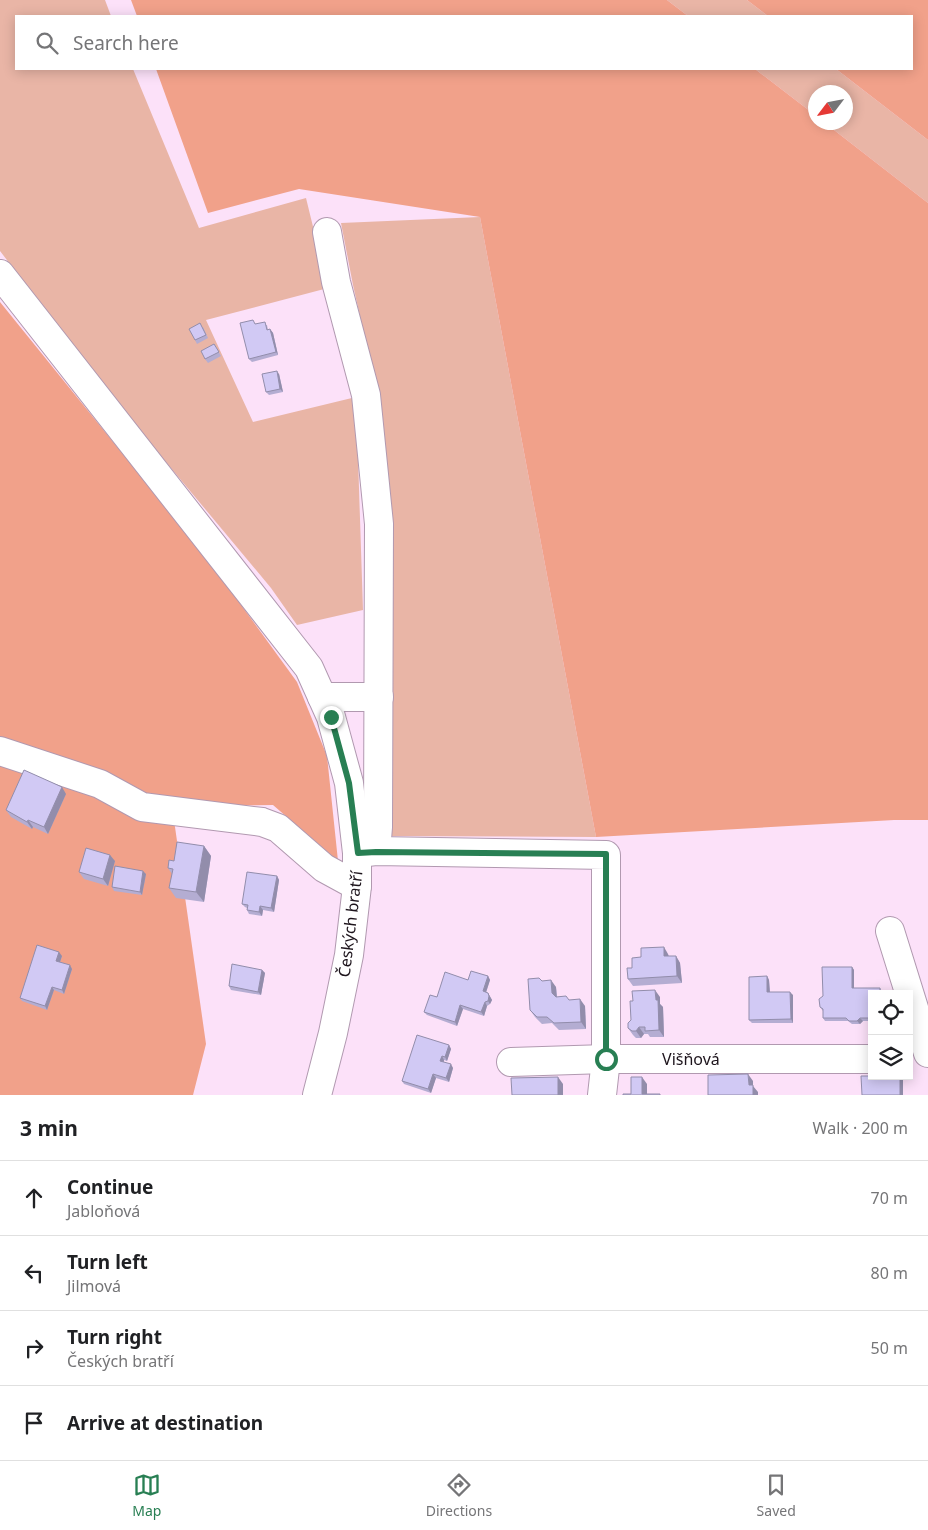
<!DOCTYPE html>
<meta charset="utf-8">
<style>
:root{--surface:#fff;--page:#f2f2f2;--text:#202124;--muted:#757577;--line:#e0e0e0;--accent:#287f53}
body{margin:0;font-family:"Noto Sans",sans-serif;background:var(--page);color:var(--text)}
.controls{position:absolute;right:15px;bottom:15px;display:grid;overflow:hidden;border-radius:0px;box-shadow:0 2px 12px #0003}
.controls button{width:45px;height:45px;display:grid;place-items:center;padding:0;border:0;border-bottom:1px solid var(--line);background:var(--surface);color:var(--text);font:25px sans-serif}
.compass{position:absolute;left:808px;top:85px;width:45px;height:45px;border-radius:50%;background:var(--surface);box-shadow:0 2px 12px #0003;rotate:238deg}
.stop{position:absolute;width:15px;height:15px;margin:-11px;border:4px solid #287f53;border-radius:50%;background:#fff}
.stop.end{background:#287f53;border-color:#fff;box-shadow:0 1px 5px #0008}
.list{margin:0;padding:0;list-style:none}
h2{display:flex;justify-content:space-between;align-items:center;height:65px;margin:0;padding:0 20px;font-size:21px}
h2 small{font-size:16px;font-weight:400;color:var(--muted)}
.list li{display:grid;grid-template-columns:32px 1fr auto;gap:15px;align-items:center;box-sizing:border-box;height:75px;padding:0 20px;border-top:1px solid var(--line)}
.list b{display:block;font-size:19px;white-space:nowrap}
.list p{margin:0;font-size:16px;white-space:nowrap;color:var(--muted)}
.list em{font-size:16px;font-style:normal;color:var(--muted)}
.icon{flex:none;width:28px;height:28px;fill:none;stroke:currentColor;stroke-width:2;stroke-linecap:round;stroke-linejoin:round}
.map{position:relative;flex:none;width:928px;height:1095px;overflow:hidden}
.search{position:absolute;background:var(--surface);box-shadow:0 2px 12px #0003;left:15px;right:15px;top:15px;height:55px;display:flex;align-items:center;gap:12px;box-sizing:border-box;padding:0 18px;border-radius:0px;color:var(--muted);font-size:19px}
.sheet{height:365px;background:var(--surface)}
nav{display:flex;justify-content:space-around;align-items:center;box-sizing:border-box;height:70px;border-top:1px solid var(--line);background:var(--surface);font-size:14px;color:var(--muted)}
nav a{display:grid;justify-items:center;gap:2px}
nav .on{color:var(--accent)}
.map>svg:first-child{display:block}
.green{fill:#e9b5a6}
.forest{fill:#f1a18a}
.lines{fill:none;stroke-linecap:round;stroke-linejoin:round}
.minor-casing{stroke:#b199b0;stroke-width:30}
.minor{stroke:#fff;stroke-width:28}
.wall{fill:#b4add2}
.shaded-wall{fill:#928dab}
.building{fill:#d1c9f4;stroke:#928dab}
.route{stroke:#287f53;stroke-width:6}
.labels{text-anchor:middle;stroke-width:4;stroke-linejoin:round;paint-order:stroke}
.street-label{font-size:16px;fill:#1d141c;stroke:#fff}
</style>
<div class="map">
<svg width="928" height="1095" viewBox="0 0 928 1095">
<rect width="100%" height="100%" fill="#fce1f9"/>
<!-- green -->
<g class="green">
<path d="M0 0H105L111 16H16V69H133L199 228 306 198 328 288 206 320 253 422 356 397 363 610 297 625 271 588 120 407 0 251Z"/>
<path d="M667 0H747L768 16H688Z"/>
<path d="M755 69H836L928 140V203L825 123 846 122V92H816L815 115Z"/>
<path d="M480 217 596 837 391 836V585L383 419 353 285 341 223Z"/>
</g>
<!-- forest -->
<g class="forest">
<path d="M131 0H667L688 16H137Z"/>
<path d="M747 0H928V140L836 69H912V16H768Z"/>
<path d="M156 69H755L815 115 816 122 825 123 928 203V820H894L596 837 480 217 299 189 208 213Z"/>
<path d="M0 302 207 558 297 682 327 756 338 861 273 805 172 806 206 1044 193 1095H0Z"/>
</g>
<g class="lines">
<defs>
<g id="minor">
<path d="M327 232 336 282 366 395 379 524 378 827 376 851"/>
<path d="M0 274 309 668 331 717 349 783 357 853V886L349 955 333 1033 317 1095"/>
<path d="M322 697H379"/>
<path d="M0 751 100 784 142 807 262 822 278 828 324 868 357 886"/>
<path d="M358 853 376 851 606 855V1059L602 1095"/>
<path d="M890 931 928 1053"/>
<path id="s1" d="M511 1062 606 1059H872"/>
</g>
</defs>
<!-- minor casing -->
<use href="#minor" class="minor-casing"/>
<!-- minor -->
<use href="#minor" class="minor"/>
</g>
<!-- wall -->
<g class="wall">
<path d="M256 324 267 325 268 330 270 329 273 333 278 355 252 362 249 359Z"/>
<path d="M203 327 208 338 197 344 195 340Z"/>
<path d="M214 344 221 356 208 363 205 359Z"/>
<path d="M279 374 283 392 269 395 266 392Z"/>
<path d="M66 794 48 834 33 827 32 829 11 817 6 810Z"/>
<path d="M204 846 211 856 204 902 176 898 169 888 172 874 168 868 174 861Z"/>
<path d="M115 861 108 886 84 879 79 872Z"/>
<path d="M146 874 142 895 114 891 112 887Z"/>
<path d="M277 876 279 880 274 912 263 910 262 916 249 914 247 910V908L245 907 242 904Z"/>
<path d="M668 954 669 956H676L680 963 682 983 633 986 628 979 632 968 641 957Z"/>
<path d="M62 956 60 962 72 969 64 994 54 990 47 1010 22 1001 20 998Z"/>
<path d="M852 967 854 970V988H880L882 992 872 994V1021H863L860 1024H852L848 1021H825L823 1018V1011L820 1007Z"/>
<path d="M262 970 265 973 261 995 231 990 229 986Z"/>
<path d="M488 976 490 980 486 993H488L492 1000 490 1004 487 1006 484 1016 463 1009 457 1026 427 1015 424 1012 468 980Z"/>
<path d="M767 976 769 980 770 992 793 995V1023H752L749 1020Z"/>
<path d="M542 981 556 987 557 997 569 1000 585 1006 586 1029 559 1030 552 1023 542 1024 535 1017 530 1010Z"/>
<path d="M660 997V1004L663 1007 664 1037H650L648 1034H644L641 1038H636L633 1035 628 1028Z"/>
<path d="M449 1045 451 1049 447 1061 444 1060V1062L453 1068 449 1082 436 1078 431 1093 404 1084 402 1081Z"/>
</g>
<!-- shaded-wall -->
<g class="shaded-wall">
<path d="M270 329 273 333 278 355 276 352Z"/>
<path d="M277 371 279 374 283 392 280 389Z"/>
<path d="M62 787 66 794 48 834 44 827Z"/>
<path d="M28 820 33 827 32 829 27 822Z"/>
<path d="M204 846 211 856 204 902 196 892Z"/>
<path d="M110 855 115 861 108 886 103 879Z"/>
<path d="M143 871 146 874 142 895 140 892Z"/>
<path d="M277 876 279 880 274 912 271 908Z"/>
<path d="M260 906 263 910 262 916 259 912Z"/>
<path d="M664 947 668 954 669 963 664 956Z"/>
<path d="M59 952 62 956 59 965 56 961Z"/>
<path d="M676 956 680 963 682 983 677 976Z"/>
<path d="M70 965 72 969 64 994 62 990Z"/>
<path d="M852 967 854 970V992L852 988Z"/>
<path d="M262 970 265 973 261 995 258 992Z"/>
<path d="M488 976 490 980 485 995 483 991Z"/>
<path d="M767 976 769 980 770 995 767 992Z"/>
<path d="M551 980 556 987 557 1000 552 993Z"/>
<path d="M52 987 54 990 47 1010 45 1006Z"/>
<path d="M655 990 660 997V1004L663 1007 664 1037 659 1030Z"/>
<path d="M790 992 793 995V1023L791 1019Z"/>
<path d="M488 993 492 1000 490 1004 488 1001Z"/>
<path d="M580 999 585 1006 586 1029 581 1022Z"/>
<path d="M485 1002 487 1006 484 1016 481 1012Z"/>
<path d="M460 1005 463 1009 457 1026 455 1022Z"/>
<path d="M860 1018 863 1021 860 1024 857 1021Z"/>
<path d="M639 1027 644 1034 641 1038 636 1031Z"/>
<path d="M449 1045 451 1049 447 1061 445 1057Z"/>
<path d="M442 1056 444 1060 443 1064 440 1061Z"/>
<path d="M451 1064 453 1068 449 1082 446 1078Z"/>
<path d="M433 1074 436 1078 431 1093 428 1089Z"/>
<path d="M748 1074 753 1081V1086L758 1092V1095H753L749 1085Z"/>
<path d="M900 1076 903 1079V1095H900Z"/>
<path d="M558 1077 563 1084V1095H558Z"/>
<path d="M642 1077 647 1084V1095L642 1094Z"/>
</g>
<!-- building -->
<g class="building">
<path d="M253 320 255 324 265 322 267 330 270 329 276 352 249 359 240 323Z"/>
<path d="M200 323 206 335 195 340 189 329Z"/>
<path d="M214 344 219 352 205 359 201 351Z"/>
<path d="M277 371 280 389 266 392 262 374Z"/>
<path d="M24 770 62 787 44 827 28 820 27 822 6 810Z"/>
<path d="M177 842 204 846 196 892 169 888 173 869 168 868 169 860 174 861Z"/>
<path d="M86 848 110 855 103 879 79 872Z"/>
<path d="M115 866 143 871 140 892 112 887Z"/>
<path d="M247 872 277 876 271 908 260 906 259 912 247 910 248 905 242 904Z"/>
<path d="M37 945 59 952 56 961 70 965 62 990 52 987 45 1006 20 998Z"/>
<path d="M664 947V956H676L677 976 628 979 627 968H632V958L641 957V948Z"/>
<path d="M232 964 262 970 258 992 229 986Z"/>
<path d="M822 967H852V988H880V994H872V1018H860L857 1021H849L846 1018H823V1009L820 1007 819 999 823 996Z"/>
<path d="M471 971 488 976 483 991 488 993 489 996 488 1001 485 1002 481 1012 460 1005 455 1022 424 1012 430 995 437 997 445 972 468 980Z"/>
<path d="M767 976V992H790L791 1019 749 1020V977Z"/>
<path d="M539 978 542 981 551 980 552 993 556 997 566 996 569 1000 580 999 581 1022 554 1023 547 1017H537L530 1010 528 979Z"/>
<path d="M655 990 656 1000H658L659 1030 645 1031V1027H639L636 1031H632L628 1028V1023L631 1020 630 1001H633L632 991Z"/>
<path d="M417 1035 449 1045 445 1057 442 1056 440 1061 451 1064 446 1078 433 1074 428 1089 402 1081Z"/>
<path d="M748 1074 749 1085H753V1095H708V1075Z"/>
<path d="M861 1076H900V1095H862Z"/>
<path d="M558 1077V1095H512L511 1078Z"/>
<path d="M631 1077H642V1094H660V1095H623V1094H631Z"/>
</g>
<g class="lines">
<!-- route -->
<path class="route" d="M331 717 349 783 358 853 376 852 606 854V1059"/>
</g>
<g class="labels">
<!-- street labels -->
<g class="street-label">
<text transform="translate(350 924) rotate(-83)" y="6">Českých bratří</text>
<text dy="6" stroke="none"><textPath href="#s1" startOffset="180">Višňová</textPath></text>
</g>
</g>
</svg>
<div class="controls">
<button><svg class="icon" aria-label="locate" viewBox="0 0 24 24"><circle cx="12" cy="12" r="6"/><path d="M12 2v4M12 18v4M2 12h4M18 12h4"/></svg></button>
<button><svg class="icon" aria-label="layers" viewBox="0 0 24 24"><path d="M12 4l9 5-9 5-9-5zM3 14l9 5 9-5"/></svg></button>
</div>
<svg class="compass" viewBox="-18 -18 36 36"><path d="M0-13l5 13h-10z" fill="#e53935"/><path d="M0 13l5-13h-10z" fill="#757577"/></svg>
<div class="stop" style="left:606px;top:1059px"></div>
<div class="stop end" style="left:331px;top:717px"></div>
<div class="search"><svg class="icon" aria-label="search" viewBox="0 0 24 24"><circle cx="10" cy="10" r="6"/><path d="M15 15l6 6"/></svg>Search here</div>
</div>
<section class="sheet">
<h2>3 min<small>Walk · 200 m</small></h2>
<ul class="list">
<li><svg class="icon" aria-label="ahead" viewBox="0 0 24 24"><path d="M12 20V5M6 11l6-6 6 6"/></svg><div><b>Continue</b><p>Jabloňová</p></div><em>70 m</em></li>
<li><svg class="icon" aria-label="left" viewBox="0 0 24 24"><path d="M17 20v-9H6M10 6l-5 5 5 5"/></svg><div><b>Turn left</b><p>Jilmová</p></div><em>80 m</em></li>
<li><svg class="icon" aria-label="right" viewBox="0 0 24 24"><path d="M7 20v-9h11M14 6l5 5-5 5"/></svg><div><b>Turn right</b><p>Českých bratří</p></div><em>50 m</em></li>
<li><svg class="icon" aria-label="arrive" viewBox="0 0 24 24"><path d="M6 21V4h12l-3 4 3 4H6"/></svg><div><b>Arrive at destination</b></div></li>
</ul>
</section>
<nav>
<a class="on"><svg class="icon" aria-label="map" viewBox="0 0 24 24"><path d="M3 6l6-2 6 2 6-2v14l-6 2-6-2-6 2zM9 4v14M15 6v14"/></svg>Map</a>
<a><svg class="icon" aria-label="directions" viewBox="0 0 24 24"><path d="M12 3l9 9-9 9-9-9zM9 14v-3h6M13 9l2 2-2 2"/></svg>Directions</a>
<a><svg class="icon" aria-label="saved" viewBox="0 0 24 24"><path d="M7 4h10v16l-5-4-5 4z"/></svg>Saved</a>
</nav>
